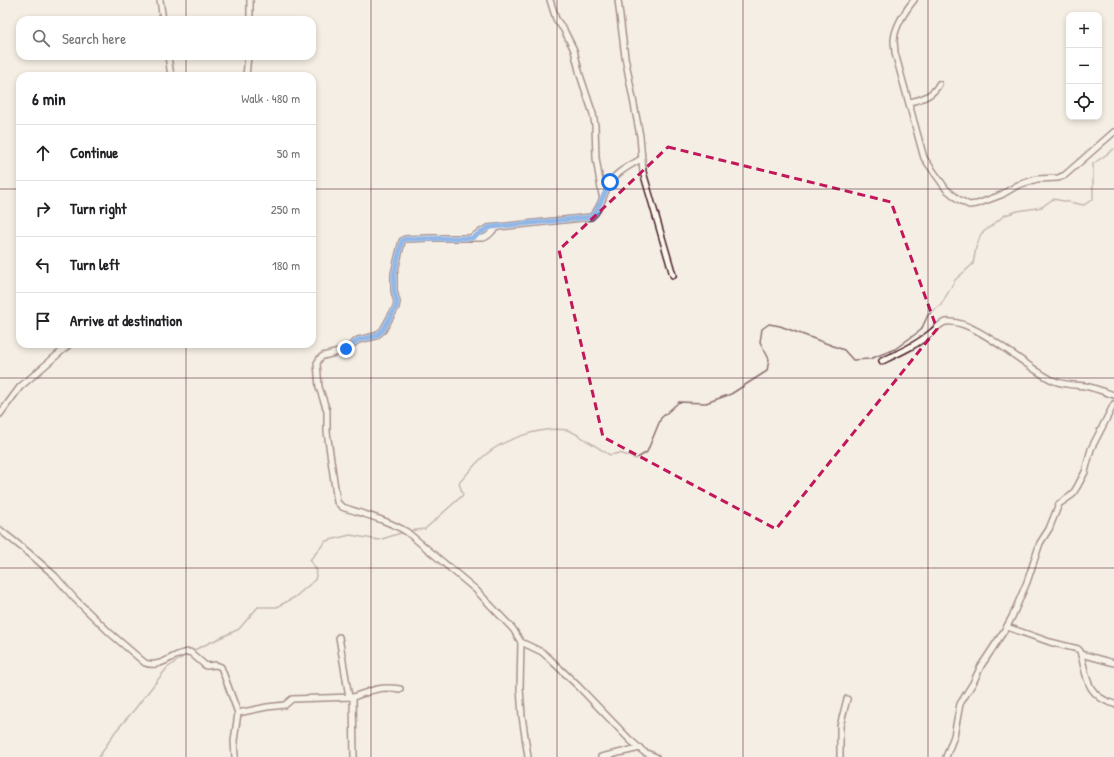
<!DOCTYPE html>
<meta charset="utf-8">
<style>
:root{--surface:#fff;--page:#f2f2f2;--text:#202124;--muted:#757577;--line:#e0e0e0}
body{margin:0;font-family:"Patrick Hand",sans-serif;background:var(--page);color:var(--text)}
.controls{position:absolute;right:12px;top:12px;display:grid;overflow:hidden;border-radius:8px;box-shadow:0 2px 6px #0003}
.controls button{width:36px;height:36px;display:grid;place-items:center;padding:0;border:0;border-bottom:1px solid var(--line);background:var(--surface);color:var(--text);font:20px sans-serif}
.stop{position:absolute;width:12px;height:12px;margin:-9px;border:3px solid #1a73e8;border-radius:50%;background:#fff}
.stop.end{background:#1a73e8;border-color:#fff;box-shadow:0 1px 4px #0008}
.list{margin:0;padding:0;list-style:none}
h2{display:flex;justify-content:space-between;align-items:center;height:52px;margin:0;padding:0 16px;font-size:17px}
h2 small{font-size:13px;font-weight:400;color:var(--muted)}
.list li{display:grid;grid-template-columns:26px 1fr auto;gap:12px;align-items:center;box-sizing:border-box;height:56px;padding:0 16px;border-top:1px solid var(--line)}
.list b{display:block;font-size:15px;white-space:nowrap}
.list em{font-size:13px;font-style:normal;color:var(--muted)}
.icon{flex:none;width:22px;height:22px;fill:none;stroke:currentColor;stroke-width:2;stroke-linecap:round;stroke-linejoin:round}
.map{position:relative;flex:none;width:1114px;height:757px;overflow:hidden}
.search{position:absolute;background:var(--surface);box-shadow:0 2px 6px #0003;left:16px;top:16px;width:300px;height:44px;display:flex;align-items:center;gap:10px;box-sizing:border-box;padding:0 14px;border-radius:12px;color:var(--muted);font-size:15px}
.panel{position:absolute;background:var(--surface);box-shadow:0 2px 6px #0003;left:16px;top:72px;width:300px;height:276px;border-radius:12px}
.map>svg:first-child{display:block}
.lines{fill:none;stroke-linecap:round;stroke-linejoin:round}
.stream{stroke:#8d7174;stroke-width:1.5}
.street-casing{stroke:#4a1f2b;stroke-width:8}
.street{stroke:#fbf7ec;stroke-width:5}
.route{stroke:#1a73e8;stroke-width:5}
.marked{fill:none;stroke:#c2185b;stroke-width:3;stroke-dasharray:8 5;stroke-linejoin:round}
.grid{fill:none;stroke:#4a1f2b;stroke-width:1;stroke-opacity:0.55}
</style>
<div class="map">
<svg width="1114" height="757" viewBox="0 0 1114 757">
<rect width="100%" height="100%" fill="#f4eee4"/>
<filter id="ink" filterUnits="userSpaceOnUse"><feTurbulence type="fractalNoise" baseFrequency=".025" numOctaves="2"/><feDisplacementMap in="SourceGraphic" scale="8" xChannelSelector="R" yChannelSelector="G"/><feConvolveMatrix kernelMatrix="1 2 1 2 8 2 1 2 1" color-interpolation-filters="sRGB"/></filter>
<g filter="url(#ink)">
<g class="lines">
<!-- stream -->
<g class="stream">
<path d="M408 531 425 529 463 495 459 483C467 474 475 464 484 456 504 439 541 426 567 430 574 431 602 451 610 455L620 453 636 459 647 452 661 418 679 402 706 403 731 394 767 371 769 359 760 342 762 329 769 324 780 326 844 350 853 360 870 359 895 349 921 330 928 315 941 305 955 280 973 264 976 248 981 234 1005 215 1018 211 1042 207 1053 199 1084 205 1093 199V164L1114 149"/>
<path d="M192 651 239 629 258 607H277L295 597 315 580 317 571 310 560 326 541 350 535 379 540 404 532"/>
<path d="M99 757 115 732 134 710 167 668 187 654"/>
</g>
<defs>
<g id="street">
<path d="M160 0 163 20"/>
<path d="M250 0V20"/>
<path d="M550 0 556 19 564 30 574 50 580 75 593 114 595 125 596 158 602 195"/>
<path d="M618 0 625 57 640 136 643 172 673 275"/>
<path d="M914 0C906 10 895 26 894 40 894 44 895 49 895 53L924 158 946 189 958 199 969 205 977 204 1001 195 1018 185 1037 179 1058 178 1065 175 1114 132"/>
<path d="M168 56 171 76"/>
<path d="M246 76 248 56"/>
<path d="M909 102C921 100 933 96 939 84"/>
<path d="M472 237 488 228 498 227"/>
<path d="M882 361C899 353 917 345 932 332 936 329 940 323 946 322 974 318 1025 367 1052 380 1062 385 1074 385 1085 386 1095 388 1105 392 1114 395"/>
<path d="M0 414 20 387 70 344"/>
<path d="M0 530 29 553 55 576 74 598 110 633 145 663C162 669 173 652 190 652L206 666 216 665 221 667 238 713 234 741 235 757"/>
<path d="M1007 627 1050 642 1078 649 1080 651C1087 676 1085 695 1114 704"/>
<path d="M339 637 349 697"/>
<path d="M521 642 542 652 550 659 579 687 630 740 644 752 656 757"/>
<path d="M1081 654 1114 663"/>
<path d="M353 697 354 757"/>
<path d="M238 713 267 707 285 705 292 699 353 697C357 696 360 694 365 693 376 688 388 687 400 689"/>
<path d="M528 757 522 716 520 688 521 642 513 629 475 589 407 532C387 520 364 514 342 507L337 502 327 432V411L319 387 317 363 320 358 323 356 339 352 346 349 358 340 376 336 383 330 396 307 397 302 394 291V274L402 241 405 239 430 238H483C490 237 492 229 498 227L591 217C602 209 603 192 611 181 618 171 631 165 641 159"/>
<path d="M601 757 640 748"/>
<path d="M840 757V726L847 699"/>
<path d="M946 757 954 736 960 704 973 683 981 666 1006 628 1012 617 1027 582 1040 543 1049 529 1059 504 1072 495 1077 487 1085 472 1091 449 1114 404"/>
</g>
</defs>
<!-- street casing -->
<use href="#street" class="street-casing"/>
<!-- street -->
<use href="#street" class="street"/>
</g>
</g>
<g class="lines" filter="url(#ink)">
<!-- route -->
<path class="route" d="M346 349 358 340 376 336 383 330 396 307 397 302 394 291V274L402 241 405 239 472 238 488 228 492 227 591 217 597 210 610 182"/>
</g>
<!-- marked area -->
<path d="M0 0H1114V757H0ZM668 147 891 202 937 329 776 529 603 437 559 250Z" fill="#f4eee4" fill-opacity=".55" fill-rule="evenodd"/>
<path class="marked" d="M668 147 891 202 937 329 776 529 603 437 559 250Z"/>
<!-- grid -->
<path class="grid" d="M186 0V20M371 0V757M557 0V757M743 0V757M928 0V757M186 56V76M0 189H20M312 189H1114M186 344V757M0 378H1114M0 568H1114"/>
</svg>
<div class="controls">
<button>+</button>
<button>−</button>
<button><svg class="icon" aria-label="locate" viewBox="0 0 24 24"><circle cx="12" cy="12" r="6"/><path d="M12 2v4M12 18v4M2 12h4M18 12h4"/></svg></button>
</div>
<div class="stop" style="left:610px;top:182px"></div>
<div class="stop end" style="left:346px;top:349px"></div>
<div class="search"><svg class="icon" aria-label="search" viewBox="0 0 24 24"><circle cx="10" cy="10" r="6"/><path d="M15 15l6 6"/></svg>Search here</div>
<section class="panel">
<h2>6 min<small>Walk · 480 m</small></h2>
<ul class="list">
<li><svg class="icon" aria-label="ahead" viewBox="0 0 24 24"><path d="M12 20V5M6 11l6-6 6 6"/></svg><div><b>Continue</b></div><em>50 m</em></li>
<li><svg class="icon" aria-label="right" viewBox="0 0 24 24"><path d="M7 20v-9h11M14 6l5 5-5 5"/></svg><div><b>Turn right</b></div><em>250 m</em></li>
<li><svg class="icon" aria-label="left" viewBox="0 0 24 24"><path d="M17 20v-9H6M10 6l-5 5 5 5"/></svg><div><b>Turn left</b></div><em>180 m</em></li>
<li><svg class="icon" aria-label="arrive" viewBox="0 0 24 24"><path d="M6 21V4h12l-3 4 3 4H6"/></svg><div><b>Arrive at destination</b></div></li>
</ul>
</section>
</div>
